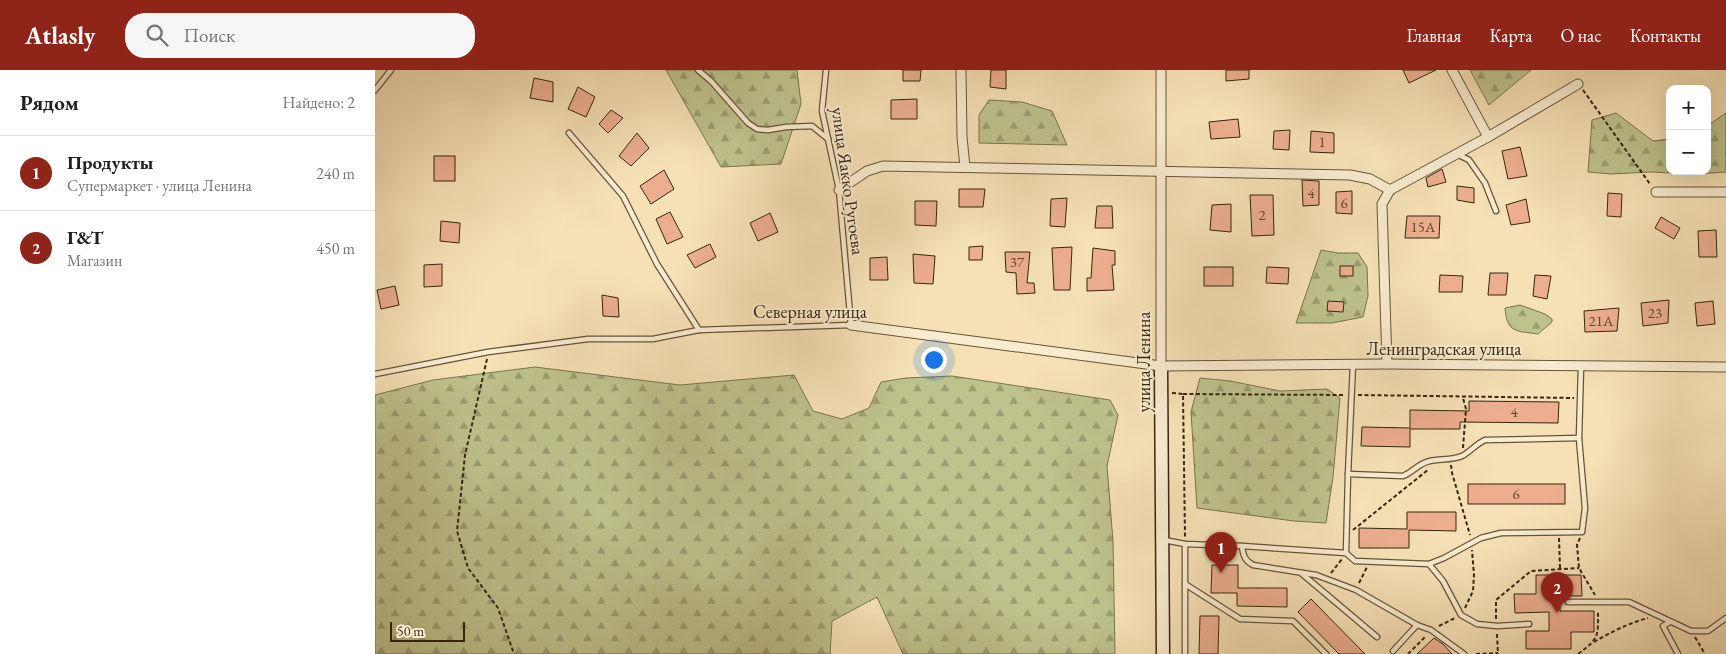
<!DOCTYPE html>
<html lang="ru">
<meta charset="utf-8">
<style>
:root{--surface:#fff;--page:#f6f6f6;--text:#202124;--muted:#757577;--line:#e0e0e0;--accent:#8f2418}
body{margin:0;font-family:"EB Garamond",serif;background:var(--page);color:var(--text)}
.controls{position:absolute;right:15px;top:15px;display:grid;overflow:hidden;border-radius:10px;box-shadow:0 5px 20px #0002}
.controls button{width:45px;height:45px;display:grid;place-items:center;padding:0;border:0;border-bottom:1px solid var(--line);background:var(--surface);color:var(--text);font:25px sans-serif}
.scale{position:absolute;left:15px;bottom:12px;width:75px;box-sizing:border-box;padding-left:5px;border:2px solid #36250c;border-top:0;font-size:14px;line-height:18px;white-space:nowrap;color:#36250c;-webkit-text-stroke:4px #f9ecd0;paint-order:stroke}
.you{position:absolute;left:558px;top:289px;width:18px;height:18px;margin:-12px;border:4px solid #fff;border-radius:50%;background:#1a73e8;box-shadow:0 0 0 8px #1a73e833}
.badge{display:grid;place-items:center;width:32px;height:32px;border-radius:50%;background:var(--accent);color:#fff;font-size:16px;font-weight:700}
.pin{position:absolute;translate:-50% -41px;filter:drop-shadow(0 1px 2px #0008)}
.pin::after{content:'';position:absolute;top:26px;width:18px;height:15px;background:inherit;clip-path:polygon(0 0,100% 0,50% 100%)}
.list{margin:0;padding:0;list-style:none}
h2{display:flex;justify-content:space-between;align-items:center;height:65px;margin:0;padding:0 20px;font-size:21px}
h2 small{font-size:16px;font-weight:400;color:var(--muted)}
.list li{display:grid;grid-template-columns:32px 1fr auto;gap:15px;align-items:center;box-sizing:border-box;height:75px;padding:0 20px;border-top:1px solid var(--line)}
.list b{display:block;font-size:19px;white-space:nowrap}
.list p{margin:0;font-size:16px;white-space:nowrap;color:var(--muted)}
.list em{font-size:16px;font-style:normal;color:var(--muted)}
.icon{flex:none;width:28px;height:28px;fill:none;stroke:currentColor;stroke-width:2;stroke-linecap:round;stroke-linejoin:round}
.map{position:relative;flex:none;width:1351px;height:584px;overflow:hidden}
header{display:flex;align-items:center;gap:30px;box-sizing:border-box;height:70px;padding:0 25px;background:var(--accent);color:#fff}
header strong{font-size:24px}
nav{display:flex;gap:28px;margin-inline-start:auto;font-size:18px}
.search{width:350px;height:45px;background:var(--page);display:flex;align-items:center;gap:12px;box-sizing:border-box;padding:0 18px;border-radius:20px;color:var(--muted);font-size:19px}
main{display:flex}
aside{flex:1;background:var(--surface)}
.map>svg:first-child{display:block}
.forest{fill:url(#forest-firs);stroke:#7a744c}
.building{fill:#ecae8f;stroke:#36250c}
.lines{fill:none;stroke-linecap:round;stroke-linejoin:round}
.lane-casing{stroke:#665436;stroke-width:7}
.street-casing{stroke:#665436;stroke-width:11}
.secondary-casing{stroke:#36250c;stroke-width:15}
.path{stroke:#36250c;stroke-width:2;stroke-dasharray:4 2.5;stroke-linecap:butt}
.lane{stroke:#f9ecd0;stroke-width:4.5}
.street{stroke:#f9ecd0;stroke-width:9}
.secondary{stroke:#f9ecd0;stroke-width:12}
.labels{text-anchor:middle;stroke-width:4;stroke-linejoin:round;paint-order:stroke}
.number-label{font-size:15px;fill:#64472d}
.street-label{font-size:18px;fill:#36250c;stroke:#f9ecd0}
</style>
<header>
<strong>Atlasly</strong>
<div class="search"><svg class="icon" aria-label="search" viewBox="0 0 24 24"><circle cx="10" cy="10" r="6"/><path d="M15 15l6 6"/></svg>Поиск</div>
<nav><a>Главная</a><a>Карта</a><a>О нас</a><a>Контакты</a></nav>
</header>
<main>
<aside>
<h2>Рядом<small>Найдено: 2</small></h2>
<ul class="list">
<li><span class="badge">1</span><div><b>Продукты</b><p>Супермаркет · улица Ленина</p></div><em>240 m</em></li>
<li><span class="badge">2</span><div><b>Г&amp;Т</b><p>Магазин</p></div><em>450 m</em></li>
</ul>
</aside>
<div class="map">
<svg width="1351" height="584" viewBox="0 0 1351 584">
<defs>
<pattern id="forest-firs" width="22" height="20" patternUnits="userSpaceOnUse" patternTransform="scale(1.25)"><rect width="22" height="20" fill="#bec28d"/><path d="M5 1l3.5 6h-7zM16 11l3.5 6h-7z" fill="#9b9d72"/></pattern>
</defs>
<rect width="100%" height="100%" fill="#f6e1b6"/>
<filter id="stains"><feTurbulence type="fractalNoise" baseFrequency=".004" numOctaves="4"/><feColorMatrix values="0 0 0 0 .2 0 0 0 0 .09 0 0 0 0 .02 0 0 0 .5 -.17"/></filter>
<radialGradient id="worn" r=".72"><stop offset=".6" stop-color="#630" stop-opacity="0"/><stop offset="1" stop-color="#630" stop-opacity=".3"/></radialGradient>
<!-- forest -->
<g class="forest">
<path d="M291 0H422L426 34 406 94 346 97Z"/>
<path d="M1095 0H1156L1114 35Z"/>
<path d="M614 30 647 32 677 41 692 75 604 73V45Z"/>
<path d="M1241 43 1278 71 1295 69V101H1332V56L1351 43V102L1319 104 1275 102 1236 104 1213 102 1217 50Z"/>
<path d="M946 180 963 183H983L992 197 993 226 988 247 957 253H921Z"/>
<path d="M1145 235 1170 244 1177 249V252L1163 264C1141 261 1132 263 1130 238Z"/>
<path d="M160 297 305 315 419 305 438 341 467 349 494 338 506 312 531 308 577 306 735 330 743 345 732 396 738 471 740 584H528L502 527 457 551 455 584H0V325L58 310Z"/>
<path d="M825 308 855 311 905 321 952 319 965 328 958 407 951 453 919 451 822 438 816 342Z"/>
</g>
<!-- building -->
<g class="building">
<path d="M528 0H546L545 11H528Z"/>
<path d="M616 0H631V19L615 17Z"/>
<path d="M851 0H874V9L851 11Z"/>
<path d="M1028 0H1061L1034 13Z"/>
<path d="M159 8 178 12V32L155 28Z"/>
<path d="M203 17 220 27 211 47 193 39Z"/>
<path d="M542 29V49H516V30Z"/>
<path d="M236 40 248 48 233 63 224 54Z"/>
<path d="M863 49 865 67 836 69 834 52Z"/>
<path d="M915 60 914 80 898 79 899 61Z"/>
<path d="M936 61 959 63V83L935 82Z"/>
<path d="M262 63 274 78 256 96 244 86Z"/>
<path d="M1145 77 1152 106 1133 109 1127 81Z"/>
<rect x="59" y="86" width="21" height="25"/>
<path d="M1067 99 1071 112 1053 117 1051 108Z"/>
<path d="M289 100 299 119 276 134 265 116Z"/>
<path d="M927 110 944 111V135L928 136Z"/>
<path d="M1082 116 1099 118V133L1082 130Z"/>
<path d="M584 119H610L608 137H584Z"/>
<path d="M977 121V144L961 143V122Z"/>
<path d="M1233 123 1247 124 1246 147 1232 146Z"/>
<path d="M875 125H898L899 165 877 166Z"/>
<path d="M692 128 690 157 675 156 676 129Z"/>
<path d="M1151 129 1155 152 1136 155 1131 135Z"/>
<path d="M540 131H562L561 156 540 155Z"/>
<path d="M856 134V162L835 160 837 135Z"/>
<path d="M722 136H737L738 158H720Z"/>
<path d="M295 142 308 167 292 174 281 149Z"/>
<path d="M395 143 403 162 383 171 375 153Z"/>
<path d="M1032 146H1065L1064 168H1030Z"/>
<path d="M1286 147 1305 158 1299 169 1280 158Z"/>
<path d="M66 151 85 153 84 173 65 171Z"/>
<path d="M1341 160 1342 187H1324L1323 161Z"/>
<path d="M335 174 341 187 320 198 312 185Z"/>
<path d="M608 176 607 190H594V177Z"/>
<path d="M697 177 695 220H679L677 178Z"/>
<path d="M718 178 740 181V195H737L739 220 712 221V208H716Z"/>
<path d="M630 182H655L652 213H659L660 223 642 224 641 203 631 202Z"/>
<path d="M538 184 560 186 558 214 539 213Z"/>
<path d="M512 187 513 210H495V188Z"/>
<path d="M67 194V216L49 217V195Z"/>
<rect x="965" y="196" width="13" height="10"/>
<rect x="829" y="197" width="29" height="19"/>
<path d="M892 197 914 198 913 214 891 213Z"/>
<path d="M1115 203H1133L1131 225H1113Z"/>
<path d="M1065 205 1088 206 1087 222H1064Z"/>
<path d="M1160 205 1176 206 1172 229 1158 226Z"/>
<path d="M20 216 24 235 6 239 2 220Z"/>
<path d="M227 225 243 228 244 247 228 246Z"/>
<path d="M1294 230 1293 253 1268 256 1266 233Z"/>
<path d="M953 231 969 232 968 242 952 241Z"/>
<path d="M1338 231 1340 254 1322 256 1320 233Z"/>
<path d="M1244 238 1242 261 1210 262 1209 241Z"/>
<path d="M1094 331 1184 332 1183 353 1085 352V359H1035V377L986 376 987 357 1035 358V340L1094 341Z"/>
<rect x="1093" y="414" width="97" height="20"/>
<path d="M1032 442H1081V461L1034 460V478H984V458L1032 459Z"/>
<path d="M837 495H863V518H912V537L862 536V523H836Z"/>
<path d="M1161 505H1206L1207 526H1185V541H1219V562H1196V579H1151V561H1174V542L1140 543 1139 524H1161Z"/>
<path d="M936 529 990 584H964L923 542Z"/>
<path d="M825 546H844L843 584H824Z"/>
<path d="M1059 568 1068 574 1077 584H1042Z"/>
</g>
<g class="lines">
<defs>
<g id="lane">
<path d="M323 0 336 11 373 53 382 59 393 60 411 57 437 56 453 69"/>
<path d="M0 20 16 0"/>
<path d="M194 63 248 126 282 194 324 260"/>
<path d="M1082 84 1094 90 1110 113 1121 141"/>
<path d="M0 304 113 282 213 269H278L324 260 476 255 464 120 447 41 451 0"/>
<path d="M973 404 1028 406C1038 402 1044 393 1055 391 1065 389 1078 390 1087 386 1095 382 1101 374 1110 370L1204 368"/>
<path d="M789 470 810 474 867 476 971 483 973 404 978 294"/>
<path d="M810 474V514L865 549 918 551 951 584"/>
<path d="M867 476C868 485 870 491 878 495L941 505 981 520 1042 555 1018 581"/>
<path d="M971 483 980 491 1054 494 1069 488 1106 468 1126 463 1207 462 1210 438 1204 368 1206 297"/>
<path d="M1054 494 1068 511 1086 545 1102 554 1122 556 1154 554"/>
<path d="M926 503 1002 567"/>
<path d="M1193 532H1254L1316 561H1333L1351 548"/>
<path d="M1295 552 1288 556 1303 584"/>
<path d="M1042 555 1056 560 1089 584"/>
<path d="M810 584V514"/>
</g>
<g id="street">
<path d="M586 0 587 67 590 97"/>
<path d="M1077 0 1113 67"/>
<path d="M464 120 492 101 508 96 975 105 995 109 1015 120"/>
<path d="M1281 122H1351"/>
<path d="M476 255 786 296 1012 294 1351 297"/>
<path d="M1012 294 1007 134 1015 120 1113 67 1203 14"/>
<path d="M786 296V0"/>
</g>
<path id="secondary" d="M786 296 788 584"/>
</defs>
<!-- lane casing -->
<use href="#lane" class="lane-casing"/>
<!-- street casing -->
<use href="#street" class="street-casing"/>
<!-- secondary casing -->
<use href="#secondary" class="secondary-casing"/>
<!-- path -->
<g class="path">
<path d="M1208 20 1275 114"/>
<path d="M112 289 90 385 82 461 93 498 123 538 139 584"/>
<path d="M797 323 808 324 810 467"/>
<path d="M808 324 969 325"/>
<path d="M983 325 1199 328"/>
<path d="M1088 378 1091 339 1088 328"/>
<path d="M1076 395 1077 403 1095 465"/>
<path d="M978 460 1054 399"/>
<path d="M1184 468 1185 498"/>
<path d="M1205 468 1202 475 1204 498 1220 525"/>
<path d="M956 503 967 489"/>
<path d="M984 513 992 497"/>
<path d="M1090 538 1098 521 1099 505 1097 480"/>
<path d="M1121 549V530L1156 501 1204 498"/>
<path d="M1064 556 1080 548"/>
<path d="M1122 564 1123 584"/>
<path d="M1320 567 1330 584"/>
<path d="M1219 572C1236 562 1254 553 1273 548"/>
<path d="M1033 584 1051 566"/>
<path d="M1101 584 1123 583"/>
<path d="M1203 584C1225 568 1223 566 1223 540"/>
</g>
<!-- lane -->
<use href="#lane" class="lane"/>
<!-- street -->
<use href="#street" class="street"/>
<!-- secondary -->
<use href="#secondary" class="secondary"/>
</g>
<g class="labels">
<!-- number labels -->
<g class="number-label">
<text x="947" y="77">1</text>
<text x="936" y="128">4</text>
<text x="969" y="138">6</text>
<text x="887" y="150">2</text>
<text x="1048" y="162">15А</text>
<text x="642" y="197">37</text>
<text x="1280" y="248">23</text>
<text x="1226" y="256">21А</text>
<text x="1139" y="347">4</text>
<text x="1141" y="429">6</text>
</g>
<!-- street labels -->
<g class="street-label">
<text transform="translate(473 111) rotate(82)" y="6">улица Яакко Ругоева</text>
<text x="435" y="248">Северная улица</text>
<text x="1069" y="285">Ленинградская улица</text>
<text transform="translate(769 292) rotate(-90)" y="6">улица Ленина</text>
</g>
</g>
<rect width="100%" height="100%" filter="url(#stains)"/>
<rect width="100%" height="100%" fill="url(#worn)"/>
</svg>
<div class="controls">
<button>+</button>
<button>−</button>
</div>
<div class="scale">50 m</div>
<div class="you"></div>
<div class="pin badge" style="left:846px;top:503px">1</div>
<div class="pin badge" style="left:1182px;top:543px">2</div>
</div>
</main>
